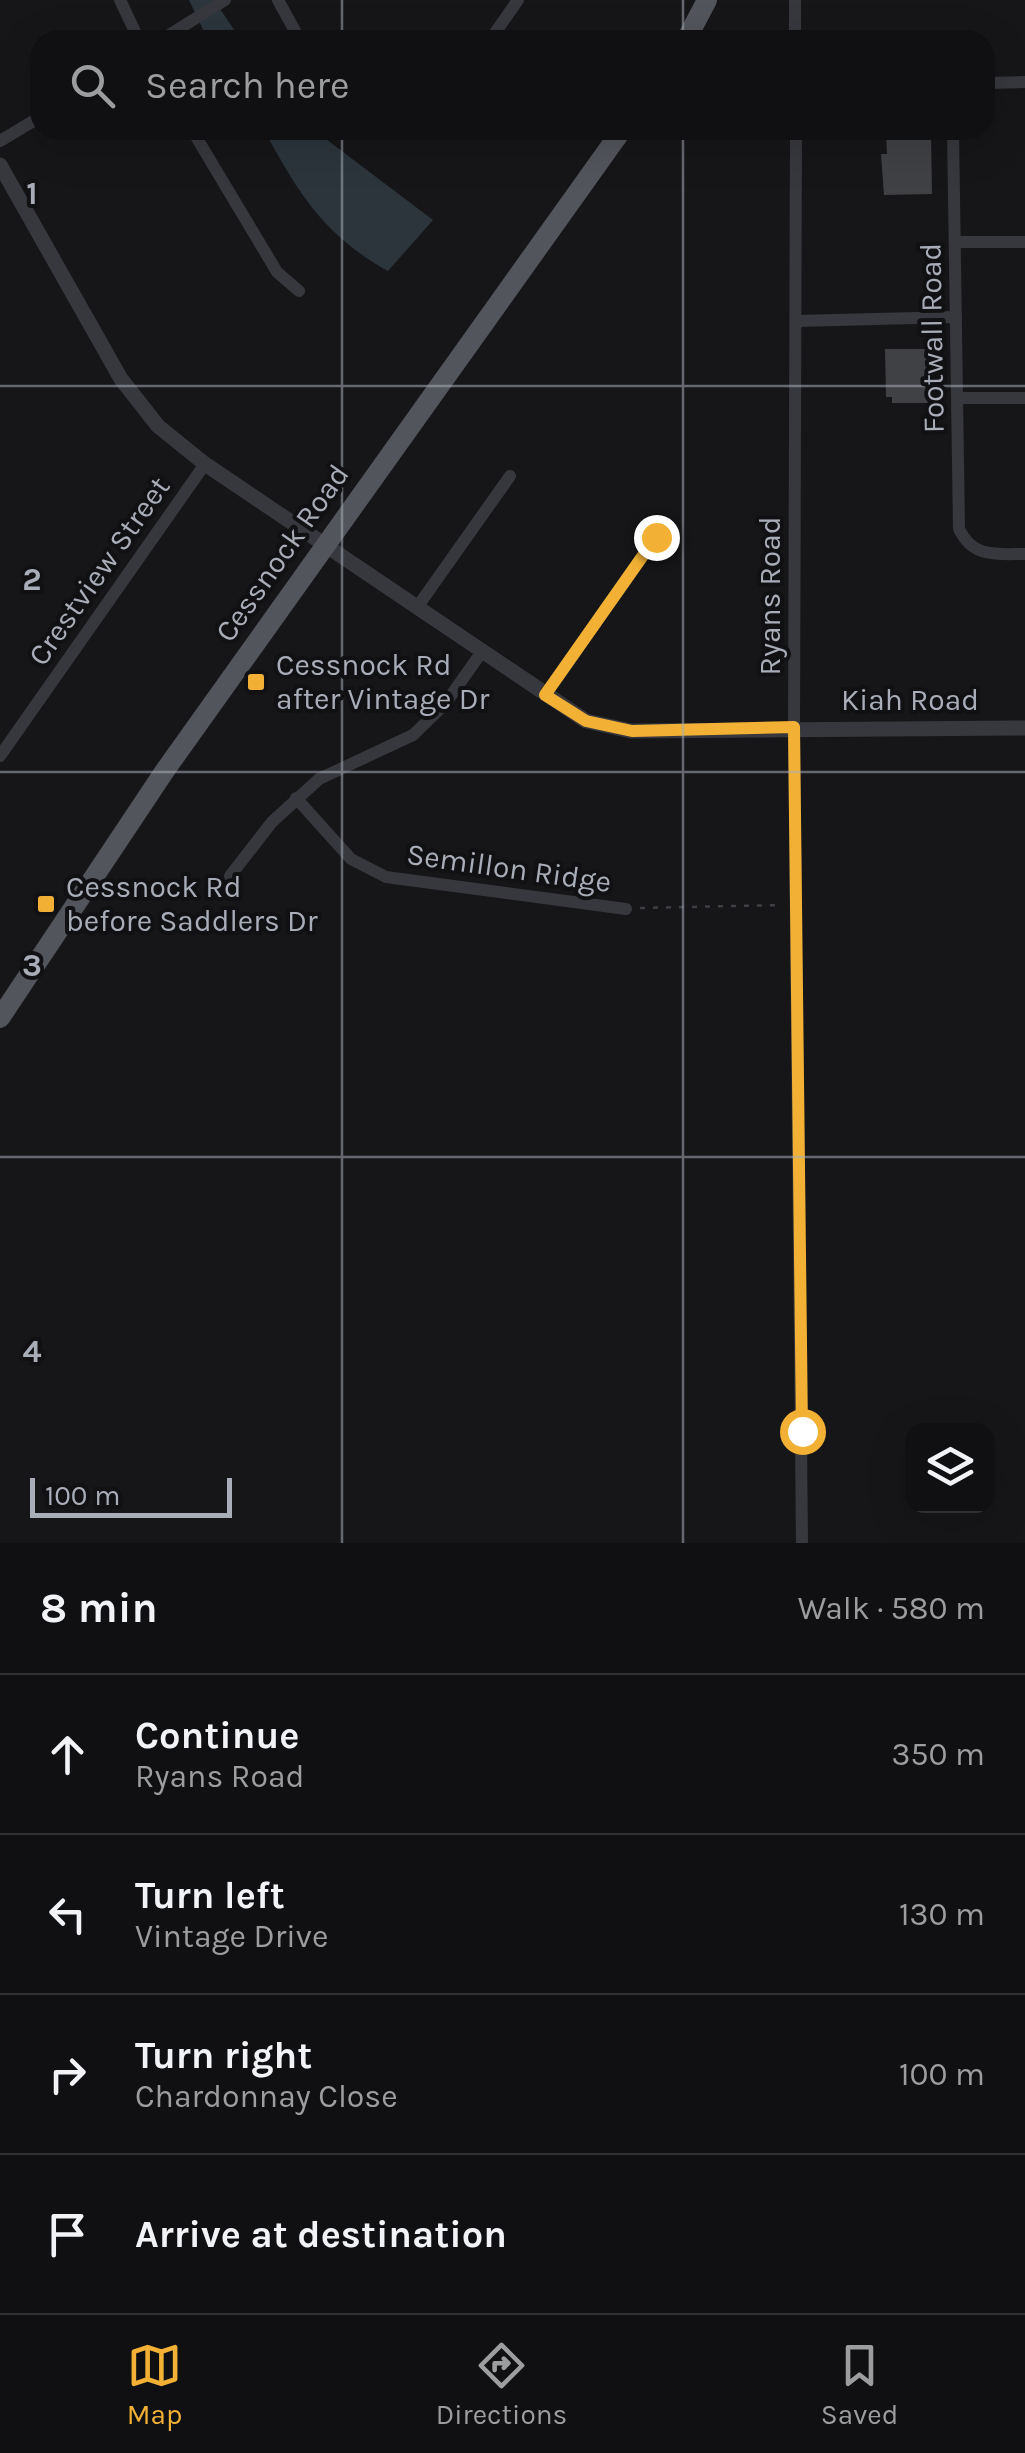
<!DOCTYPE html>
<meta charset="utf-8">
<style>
:root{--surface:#101012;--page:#19191b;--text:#f1f3f6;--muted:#9c9d9f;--line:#303032;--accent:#f2b134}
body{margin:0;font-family:Karla,sans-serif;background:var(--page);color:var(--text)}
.controls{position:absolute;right:30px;bottom:30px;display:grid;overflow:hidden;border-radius:20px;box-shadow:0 10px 40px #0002}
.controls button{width:90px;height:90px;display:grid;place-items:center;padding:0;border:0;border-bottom:2px solid var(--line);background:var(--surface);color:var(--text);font:50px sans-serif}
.scale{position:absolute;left:30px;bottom:25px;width:202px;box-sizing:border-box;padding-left:10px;border:5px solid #a8adb8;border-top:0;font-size:28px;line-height:35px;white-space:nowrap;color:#a8adb8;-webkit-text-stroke:8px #111113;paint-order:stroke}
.stop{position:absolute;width:30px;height:30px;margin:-22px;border:8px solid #f2b134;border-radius:50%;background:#fff}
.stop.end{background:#f2b134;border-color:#fff;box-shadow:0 2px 10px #0008}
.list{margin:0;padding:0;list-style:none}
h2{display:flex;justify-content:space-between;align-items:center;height:130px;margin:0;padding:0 40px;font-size:42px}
h2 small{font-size:32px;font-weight:400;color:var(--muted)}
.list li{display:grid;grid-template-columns:65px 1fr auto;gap:30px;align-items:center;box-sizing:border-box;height:160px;padding:0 40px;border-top:2px solid var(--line)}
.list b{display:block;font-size:38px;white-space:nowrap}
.list p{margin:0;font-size:32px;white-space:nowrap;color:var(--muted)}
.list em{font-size:32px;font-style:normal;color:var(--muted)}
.icon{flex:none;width:55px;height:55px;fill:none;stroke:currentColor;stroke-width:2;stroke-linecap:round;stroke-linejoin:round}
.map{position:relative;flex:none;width:1025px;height:1543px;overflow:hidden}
.search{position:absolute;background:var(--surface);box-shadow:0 10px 40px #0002;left:30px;right:30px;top:30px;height:110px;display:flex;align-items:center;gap:25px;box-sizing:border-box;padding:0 35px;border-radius:30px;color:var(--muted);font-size:38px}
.sheet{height:770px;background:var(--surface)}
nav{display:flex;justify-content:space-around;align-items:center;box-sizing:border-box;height:140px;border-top:2px solid var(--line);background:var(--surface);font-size:28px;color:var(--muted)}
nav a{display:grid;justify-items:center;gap:5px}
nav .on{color:var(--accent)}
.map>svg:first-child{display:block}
.water{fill:#2c353c}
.building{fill:#404145}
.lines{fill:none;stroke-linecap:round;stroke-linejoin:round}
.path{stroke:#3d3f44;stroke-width:2.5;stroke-dasharray:5 8;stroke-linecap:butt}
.minor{stroke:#37383d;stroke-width:12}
.tertiary{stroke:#37383d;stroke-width:15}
.primary{stroke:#53555c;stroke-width:20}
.route{stroke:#f2b134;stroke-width:12}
.grid{fill:none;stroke:#a8adb8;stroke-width:2.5;stroke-opacity:0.55}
.poi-dot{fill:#f2b134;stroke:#111113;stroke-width:4}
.labels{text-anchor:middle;stroke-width:8;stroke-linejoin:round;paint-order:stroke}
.street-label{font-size:30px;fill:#a8adb8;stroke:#111113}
.poi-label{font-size:30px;fill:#a8adb8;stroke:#111113;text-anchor:start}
.grid-label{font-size:32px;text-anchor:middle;font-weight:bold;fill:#a8adb8;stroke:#111113;stroke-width:8;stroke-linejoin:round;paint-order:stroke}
</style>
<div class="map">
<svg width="1025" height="1543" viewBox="0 0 1025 1543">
<rect width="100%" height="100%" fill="#161618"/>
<!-- water -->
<g class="water">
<path d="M189 0H214L241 40H208Z"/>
<path d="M264 130H314L433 220 388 271C324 236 297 191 264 130Z"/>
</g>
<!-- building -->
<g class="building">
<path d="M931 134 932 194 884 195 881 154H887L886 135Z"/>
<path d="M885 349H936V362H932L934 403H892V397H886Z"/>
</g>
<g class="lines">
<!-- path -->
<path class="path" d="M640 908 781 905"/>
<!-- minor -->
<g class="minor">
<path d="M120 0 139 40"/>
<path d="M278 0 300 40"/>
<path d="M795 0V40"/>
<path d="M161 40 225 0"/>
<path d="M490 40 518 0"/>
<path d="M985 83 1025 82"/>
<path d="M192 130 277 272 299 291"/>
<path d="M398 130H422"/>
<path d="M796 130 794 727 802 1543"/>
<path d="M953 130 959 529C973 558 995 554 1025 554"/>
<path d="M0 141 40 117"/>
<path d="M956 242H1025"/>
<path d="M796 321 956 317"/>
<path d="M958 398H1025"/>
<path d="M418 606 510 476"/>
<path d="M545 695 656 537"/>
<path d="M0 756 205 464"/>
<path d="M296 798 351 859 386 877 626 909"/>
<path d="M230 876 272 822 319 779 413 735 445 704 481 653"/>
</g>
<!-- tertiary -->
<path class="tertiary" d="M0 165 121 379 158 426 205 464 586 721 631 731 1025 728"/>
<!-- primary -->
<g class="primary">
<path d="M686 40 707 0"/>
<path d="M0 1018 166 769 622 130"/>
</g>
</g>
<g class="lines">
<!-- route -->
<path class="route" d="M656 537 545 695 586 721 632 731 794 727 802 1431"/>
</g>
<!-- grid -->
<path class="grid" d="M342 0V40M683 0V40M342 130V1543M683 130V1543M0 386H1025M0 772H1025M0 1157H1025"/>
<!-- markers -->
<g class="poi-dot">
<rect x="246" y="672" width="20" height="20" rx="5"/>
<rect x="36" y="894" width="20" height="20" rx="5"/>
</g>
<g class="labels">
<!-- street labels -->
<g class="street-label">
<text transform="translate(932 338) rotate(-91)" y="10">Footwall Road</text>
<text transform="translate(282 553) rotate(-55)" y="10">Cessnock Road</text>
<text transform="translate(99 571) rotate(-55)" y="10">Crestview Street</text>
<text transform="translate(770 596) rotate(-90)" y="10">Ryans Road</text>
<text x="910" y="710">Kiah Road</text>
<text transform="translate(509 868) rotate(8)" y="10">Semillon Ridge</text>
</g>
<!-- poi labels -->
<g class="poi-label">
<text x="276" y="675">Cessnock Rd<tspan x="276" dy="34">after Vintage Dr</tspan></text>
<text x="66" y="897">Cessnock Rd<tspan x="66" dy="34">before Saddlers Dr</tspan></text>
</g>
</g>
<g class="grid-label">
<text x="32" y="204">1</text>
<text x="32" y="590">2</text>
<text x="32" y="976">3</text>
<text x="32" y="1362">4</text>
</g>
</svg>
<div class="controls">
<button><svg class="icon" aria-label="layers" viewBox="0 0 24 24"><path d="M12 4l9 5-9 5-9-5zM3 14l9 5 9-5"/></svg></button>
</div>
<div class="scale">100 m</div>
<div class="stop" style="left:802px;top:1431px"></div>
<div class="stop end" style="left:656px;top:537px"></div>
<div class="search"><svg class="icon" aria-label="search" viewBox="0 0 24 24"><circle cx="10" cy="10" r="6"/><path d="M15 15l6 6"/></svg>Search here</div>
</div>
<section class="sheet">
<h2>8 min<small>Walk · 580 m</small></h2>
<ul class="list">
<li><svg class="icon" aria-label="ahead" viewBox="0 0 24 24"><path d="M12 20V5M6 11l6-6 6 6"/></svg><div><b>Continue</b><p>Ryans Road</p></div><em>350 m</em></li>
<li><svg class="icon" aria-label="left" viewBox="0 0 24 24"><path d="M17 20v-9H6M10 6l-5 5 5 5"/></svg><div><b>Turn left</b><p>Vintage Drive</p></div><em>130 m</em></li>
<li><svg class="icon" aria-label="right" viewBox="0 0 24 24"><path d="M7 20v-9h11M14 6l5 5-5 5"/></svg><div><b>Turn right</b><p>Chardonnay Close</p></div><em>100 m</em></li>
<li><svg class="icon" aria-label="arrive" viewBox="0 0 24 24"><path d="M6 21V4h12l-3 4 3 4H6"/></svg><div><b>Arrive at destination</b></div></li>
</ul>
</section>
<nav>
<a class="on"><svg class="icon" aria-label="map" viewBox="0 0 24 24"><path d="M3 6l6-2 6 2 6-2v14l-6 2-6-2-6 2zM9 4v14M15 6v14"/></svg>Map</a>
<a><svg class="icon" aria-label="directions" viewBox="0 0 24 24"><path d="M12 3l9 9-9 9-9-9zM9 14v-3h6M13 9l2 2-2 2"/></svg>Directions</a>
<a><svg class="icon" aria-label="saved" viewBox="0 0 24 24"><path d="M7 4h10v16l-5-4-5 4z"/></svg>Saved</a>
</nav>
